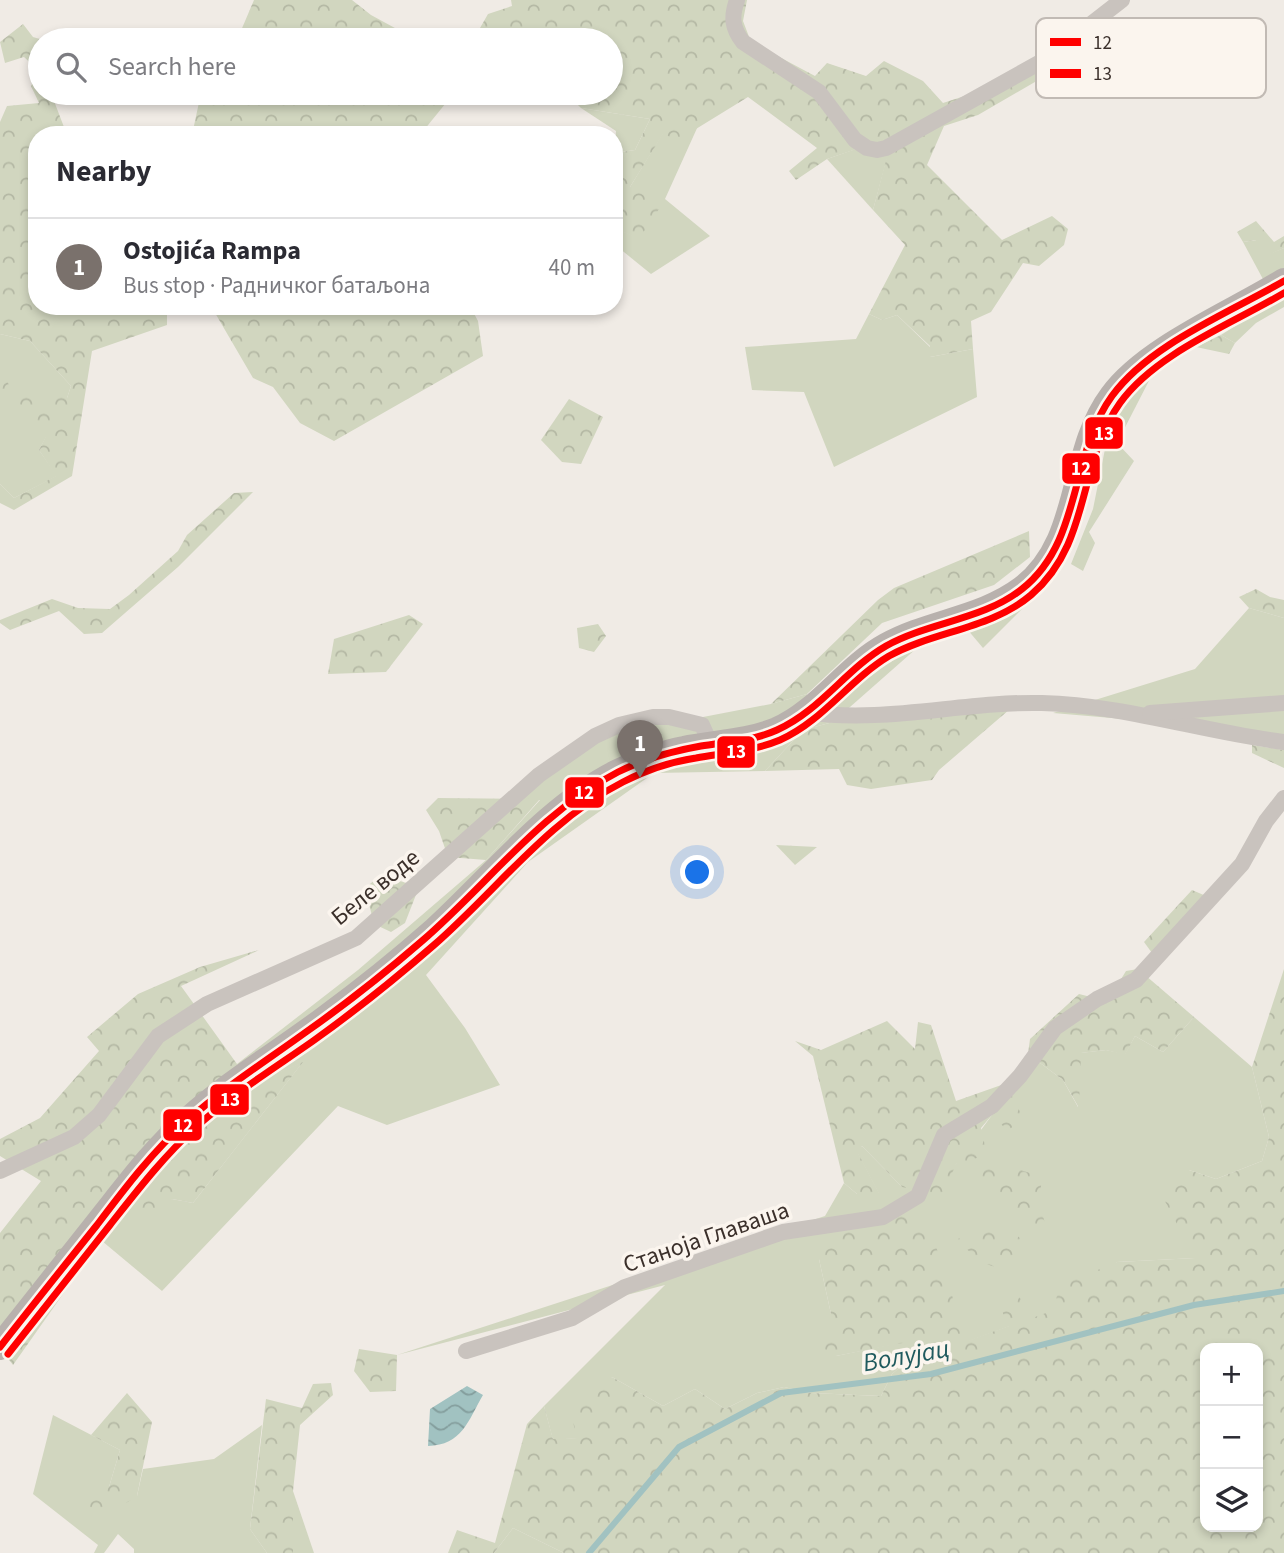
<!DOCTYPE html>
<meta charset="utf-8">
<style>
:root{--surface:#fff;--page:#f2f2f3;--text:#2b2b33;--muted:#7c7c81;--line:#e1e1e2;--accent:#7a716c}
body{margin:0;font-family:"Source Sans 3",sans-serif;background:var(--page);color:var(--text)}
.controls{position:absolute;right:21px;bottom:21px;display:grid;overflow:hidden;border-radius:14px;box-shadow:0 4px 10px #0003}
.controls button{width:63px;height:63px;display:grid;place-items:center;padding:0;border:0;border-bottom:2px solid var(--line);background:var(--surface);color:var(--text);font:35px sans-serif}
.you{position:absolute;left:698px;top:873px;width:24px;height:24px;margin:-18px;border:5px solid #fff;border-radius:50%;background:#1a73e8;box-shadow:0 0 0 10px #1a73e833}
.badge{display:grid;place-items:center;width:46px;height:46px;border-radius:50%;background:var(--accent);color:#fff;font-size:23px;font-weight:700}
.pin{position:absolute;translate:-50% -58px;filter:drop-shadow(0 2px 4px #0008)}
.pin::after{content:'';position:absolute;top:37px;width:24px;height:21px;background:inherit;clip-path:polygon(0 0,100% 0,50% 100%)}
.list{margin:0;padding:0;list-style:none}
h2{display:flex;justify-content:space-between;align-items:center;height:91px;margin:0;padding:0 28px;font-size:30px}
h2 small{font-size:23px;font-weight:400;color:var(--muted)}
.list li{display:grid;grid-template-columns:46px 1fr auto;gap:21px;align-items:center;box-sizing:border-box;height:98px;padding:0 28px;border-top:2px solid var(--line)}
.list b{display:block;font-size:26px;white-space:nowrap}
.list p{margin:0;font-size:23px;white-space:nowrap;color:var(--muted)}
.list em{font-size:23px;font-style:normal;color:var(--muted)}
.icon{flex:none;width:38px;height:38px;fill:none;stroke:currentColor;stroke-width:2;stroke-linecap:round;stroke-linejoin:round}
.map{position:relative;flex:none;width:1284px;height:1553px;overflow:hidden}
.search{position:absolute;background:var(--surface);box-shadow:0 4px 10px #0003;left:28px;top:28px;width:595px;height:77px;display:flex;align-items:center;gap:18px;box-sizing:border-box;padding:0 24px;border-radius:38px;color:var(--muted);font-size:26px}
.panel{position:absolute;background:var(--surface);box-shadow:0 4px 10px #0003;left:28px;top:126px;width:595px;height:189px;border-radius:28px}
.map>svg:first-child{display:block}
.green{fill:#d1d6bf}
.forest{fill:url(#forest-crowns);fill-rule:evenodd}
.water{fill:url(#water-waves)}
.lines{fill:none;stroke-linecap:round;stroke-linejoin:round}
.stream{stroke:#a1c2c1;stroke-width:6}
.street{stroke:#c9c3be;stroke-width:16}
.primary{stroke:#b8b1ad;stroke-width:26}
.bus-1-casing{stroke:#fbf5ee;stroke-width:12}
.bus-2-casing{stroke:#fbf5ee;stroke-width:12}
.bus-1{stroke:#f00;stroke-width:7}
.bus-2{stroke:#f00;stroke-width:7}
.labels{text-anchor:middle;stroke-width:7;stroke-linejoin:round;paint-order:stroke}
.street-label{font-size:24px;fill:#3b302b;stroke:#fbf5ee}
.water-label{font-size:26px;font-style:italic;fill:#1f5a5e;stroke:#fbf5ee}
.key{fill:#fbf5ee;stroke:#c1bab4;stroke-width:2}
.key-label{font-size:19px;fill:#3b302b}
.line-badge{stroke:#fbf5ee;stroke-width:2.5}
.badge-label{font-size:19px;text-anchor:middle;font-weight:bold;fill:#fff}
</style>
<div class="map">
<svg width="1284" height="1553" viewBox="0 0 1284 1553">
<defs>
<pattern id="forest-crowns" width="20" height="18" patternUnits="userSpaceOnUse" patternTransform="scale(1.75)"><rect width="20" height="18" fill="#d1d6bf"/><path d="M2 6a3 3 0 1 1 6 0M12 15a3 3 0 1 1 6 0" fill="none" stroke="#b4b8a4"/></pattern>
<pattern id="water-waves" width="16" height="10" patternUnits="userSpaceOnUse" patternTransform="scale(1.75)"><rect width="16" height="10" fill="#a1c2c1"/><path d="M0 5q4-4 8 0t8 0" fill="none" stroke="#849e9d"/></pattern>
</defs>
<rect width="100%" height="100%" fill="#f0ebe5"/>
<!-- green -->
<g class="green">
<path d="M581 108 650 119 635 150 614 153 616 131Z"/>
<path d="M698 126 665 199 710 236 651 274 619 248 614 242V228L639 238 630 187 663 133 678 139Z"/>
<path d="M893 136 873 210 827 159Z"/>
<path d="M1257 240 1266 255 1284 248V268L1264 281 1243 242Z"/>
<path d="M1284 295V307L1256 323 1235 343 1221 335Z"/>
<path d="M869 314 882 320 897 315 930 347V357L973 349 977 397 834 467 804 392 752 390 745 347 856 339Z"/>
<path d="M0 334 30 341 71 386 67 398 39 450 57 476 14 498 0 484Z"/>
<path d="M1154 371 1117 443 1134 461 1089 532 1095 543 1083 571 1071 564 1093 509 1108 434 1124 401Z"/>
<path d="M1032 599 983 648 967 629Z"/>
<path d="M1249 608 1284 618V750L1147 721 1053 713 1195 669Z"/>
<path d="M926 640 833 722 803 730 765 771 654 773 528 862 426 975 465 1028 500 1085 387 1125 338 1106 162 1291 102 1241 123 1209 172 1199 193 1203 302 1063 245 1087 237 1064 358 970 486 860 540 800 500 799 626 716 703 717 771 704 807 694 803 728 863 677Z"/>
<path d="M1194 1017 1252 1067 1269 1137 1262 1161 1216 1179 1189 1170 1196 1258 1117 1262 1049 1333 1010 1326 966 1342 819 1259 831 1314 836 1356 918 1339 919 1351 892 1374 881 1396 811 1393 784 1387 757 1393 725 1409 695 1389 663 1406 612 1377 577 1438 553 1440 544 1406 665 1285 397 1355 825 1216 844 1183 857 1194H879L857 1152 862 1146 902 1187 956 1164 992 1115 1007 1083 1028 1054 1063 1080 1078 1107 1080 1053 1106 1050 1125 1054 1135 1036 1163 1052Z"/>
<path d="M53 1415 120 1450 109 1487 137 1496 143 1469 214 1459 262 1425 250 1529 267 1553H134V1549L118 1534 104 1553H94L98 1545 33 1494Z"/>
<path d="M293 1491 314 1553H293Z"/>
<path d="M513 1528 564 1553H494Z"/>
</g>
<!-- forest -->
<g class="forest">
<path d="M254 0H352L371 15 417 40H237Z"/>
<path d="M511 0H747L743 21 751 42 815 76 827 63 866 76 884 61 923 81 943 103 1071 61 978 115 944 126 927 165 1002 240 1052 216 1068 229 1064 245 1039 266 1023 263 991 312 971 321 973 349 930 357V346L897 315 882 320 869 314 905 245 873 210 892 137 827 159 796 180 789 171 817 148 748 97 678 140 663 134 630 187 665 200 639 239 614 228V153L635 150 650 119 581 108 566 93H611V40H497L496 33 480 28 488 14 512 6Z"/>
<path d="M23 24 33 37 43 40H40V93H51L67 135H37V306H167V325L92 351 72 476 14 510 0 503V484L14 498 56 476 39 450 46 436 14 397 0 402V364L14 397 46 390 67 398 71 386 30 341 0 334V122L7 106 39 103 31 86 39 71 24 57 5 63 0 42Z"/>
<path d="M201 93H454L420 135H192Z"/>
<path d="M1256 221 1274 242 1284 236V248L1266 256 1259 248 1256 240 1243 242 1237 232Z"/>
<path d="M211 306H470L478 321 483 356 334 441 300 423 273 387 253 378Z"/>
<path d="M1221 335 1235 343 1229 354 1196 347Z"/>
<path d="M569 399 603 417 581 464 562 462 541 440Z"/>
<path d="M253 492 178 567 102 633 84 634 59 611 10 630 0 623V620L52 599 78 608 110 609 129 595 178 551 187 535 234 493Z"/>
<path d="M1029 531 1030 557 994 585 882 623 807 694 771 704 878 600 894 588Z"/>
<path d="M1256 589 1270 597 1284 600V618L1249 608 1239 597Z"/>
<path d="M409 615 423 624 386 672 328 674 334 639Z"/>
<path d="M598 624 606 636 594 652 579 648 577 628Z"/>
<path d="M1010 709 939 770 932 780 871 789 847 785 839 769 765 771 803 730 833 722Z"/>
<path d="M1252 745 1284 750V768L1252 753Z"/>
<path d="M438 798 540 799 486 860 448 857 439 831 426 810Z"/>
<path d="M776 845 817 847 795 865Z"/>
<path d="M381 875 419 887 405 923 391 932 374 924 365 888Z"/>
<path d="M1192 890 1206 896 1152 953 1144 942Z"/>
<path d="M259 950 181 986 237 1064 245 1087 303 1062 193 1203 172 1199 148 1218 123 1209 13 1365 0 1348V1233L41 1181 0 1156V1139L40 1118 99 1051 87 1037 138 994 200 967Z"/>
<path d="M1138 969 1194 1017 1163 1052 1135 1036 1125 1055 1106 1050 1081 1053 1079 1108 1063 1080 1028 1054 1030 1039 1079 994 1091 997 1118 984 1126 971Z"/>
<path d="M1284 969V1553H564L513 1528 494 1553H448L457 1530 495 1543 527 1424 544 1406 553 1439 577 1438 568 1402 612 1377 663 1406 695 1389 725 1409 757 1393 784 1387 811 1393 881 1396 892 1374 919 1351 918 1340 836 1356 821 1347 831 1314 819 1259 833 1230 911 1208 925 1213 967 1341 1009 1326 1001 1309 1015 1292 1035 1317 1054 1310 1059 1286 1117 1262 1195 1258 1158 1188 1189 1170 1216 1179 1262 1161 1269 1137 1252 1067ZM1205 1348H1258V1527H1205Z"/>
<path d="M887 1021 915 1049 918 1022 931 1025 956 1101 1007 1083 1024 1121 1007 1130 992 1115 981 1128 987 1155 956 1164 943 1195 902 1187 862 1146 858 1153 880 1195 857 1194 844 1183 813 1056 795 1041 821 1050Z"/>
<path d="M996 1162 1042 1177 1039 1204 1045 1223 1033 1226 1025 1213 1017 1214 969 1171Z"/>
<path d="M970 1223 988 1231 1007 1227 1027 1244 1004 1268C976 1266 976 1250 951 1241L964 1237Z"/>
<path d="M359 1349 397 1355 396 1391 370 1392 354 1371Z"/>
<path d="M331 1383 333 1395 300 1425 293 1491V1553H267L250 1529 266 1399 302 1408 313 1384Z"/>
<path d="M127 1393 152 1422 137 1496 96 1522 84 1504 109 1487 120 1450 91 1435Z"/>
</g>
<!-- water -->
<path class="water" d="M467 1386 483 1395C468 1421 462 1445 428 1446L430 1409Z"/>
<g class="lines">
<!-- stream -->
<path class="stream" d="M589 1553 679 1447 781 1393 931 1374 1194 1305 1284 1291"/>
<!-- street -->
<g class="street">
<path d="M737 0C731 17 732 28 743 42L819 92 855 140 867 148 877 150 886 148 1046 59 1122 0"/>
<path d="M807 712C882 724 965 701 1042 703 1124 705 1203 732 1284 742"/>
<path d="M1150 713 1284 703"/>
<path d="M0 1171 74 1137 99 1115 158 1036 207 1004 356 938 539 775 595 736 619 725 653 717H669L702 725 711 745"/>
<path d="M466 1351 572 1318 625 1287 783 1232 883 1217 918 1196 944 1135 992 1106 1020 1076 1055 1028 1097 999 1136 980 1242 864 1266 821 1284 798"/>
</g>
<!-- primary -->
<path class="primary" d="M0 1347C34 1304 68 1261 102 1218 129 1184 155 1149 188 1120 231 1081 281 1052 327 1017 364 990 401 960 435 930 492 878 549 806 618 772 639 762 661 753 684 749 714 743 748 742 777 730 820 711 846 668 886 646 929 622 982 619 1022 589 1085 541 1068 455 1112 396 1147 348 1233 313 1284 281"/>
<defs>
<path id="bus-1" d="M0 1347C32 1306 65 1265 97 1225 125 1188 153 1151 188 1120 225 1087 266 1061 306 1032 346 1004 385 973 422 941 487 885 540 812 618 772 644 759 672 751 701 746 726 742 753 741 777 730 820 711 846 669 886 646 929 622 983 620 1022 589 1083 541 1069 455 1112 396 1150 344 1229 313 1284 281"/>
<path id="bus-2" d="M8 1354C42 1311 76 1268 110 1225 137 1191 163 1157 195 1128 231 1095 273 1069 313 1041 355 1011 395 979 434 945 497 890 548 820 623 782 646 770 670 762 696 758 724 753 754 751 780 740 823 721 849 680 889 656 934 631 991 629 1031 595 1092 543 1077 463 1120 403 1156 353 1232 324 1284 293"/>
</defs>
<!-- bus-1 casing -->
<use href="#bus-1" class="bus-1-casing"/>
<!-- bus-2 casing -->
<use href="#bus-2" class="bus-2-casing"/>
<!-- bus-1 -->
<use href="#bus-1" class="bus-1"/>
<!-- bus-2 -->
<use href="#bus-2" class="bus-2"/>
</g>
<g class="labels">
<!-- street labels -->
<g class="street-label">
<text transform="translate(375 887) rotate(-39)" y="8">Беле воде</text>
<text transform="translate(706 1237) rotate(-19)" y="8">Станоја Главаша</text>
</g>
<!-- water labels -->
<g class="water-label">
<text transform="translate(906 1355) rotate(-10)" y="9">Волујац</text>
</g>
</g>
<!-- legend -->
<rect x="1036" y="18" width="230" height="80" rx="10" class="key"/>
<rect x="1050" y="38" width="31" height="8" fill="#f00"/>
<rect x="1050" y="69" width="31" height="9" fill="#f00"/>
<g class="key-label">
<text x="1093" y="49">12</text>
<text x="1093" y="80">13</text>
</g>
<g class="line-badge">
<rect x="1084" y="416" width="40" height="34" rx="7" fill="#f00"/>
<rect x="1061" y="452" width="40" height="33" rx="7" fill="#f00"/>
<rect x="716" y="735" width="40" height="34" rx="7" fill="#f00"/>
<rect x="564" y="776" width="41" height="33" rx="7" fill="#f00"/>
<rect x="209" y="1083" width="41" height="33" rx="7" fill="#f00"/>
<rect x="162" y="1108" width="41" height="34" rx="7" fill="#f00"/>
</g>
<g class="badge-label">
<text x="1104" y="440">13</text>
<text x="1081" y="475">12</text>
<text x="736" y="758">13</text>
<text x="584" y="799">12</text>
<text x="230" y="1106">13</text>
<text x="183" y="1132">12</text>
</g>
</svg>
<div class="controls">
<button>+</button>
<button>−</button>
<button><svg class="icon" aria-label="layers" viewBox="0 0 24 24"><path d="M12 4l9 5-9 5-9-5zM3 14l9 5 9-5"/></svg></button>
</div>
<div class="you"></div>
<div class="pin badge" style="left:640px;top:778px">1</div>
<div class="search"><svg class="icon" aria-label="search" viewBox="0 0 24 24"><circle cx="10" cy="10" r="6"/><path d="M15 15l6 6"/></svg>Search here</div>
<section class="panel">
<h2>Nearby<small></small></h2>
<ul class="list">
<li><span class="badge">1</span><div><b>Ostojića Rampa</b><p>Bus stop · Радничког батаљона</p></div><em>40 m</em></li>
</ul>
</section>
</div>
